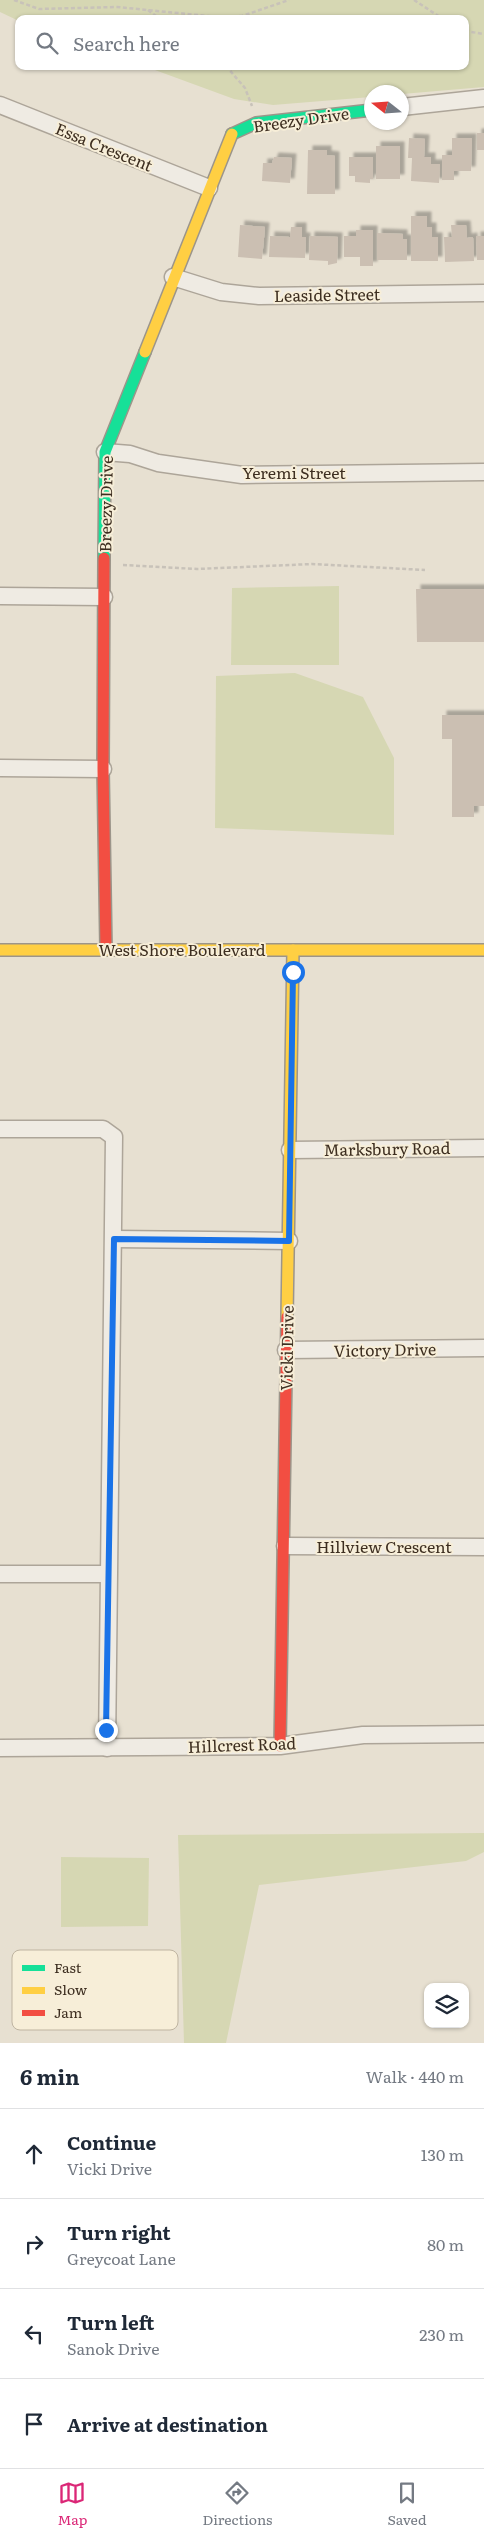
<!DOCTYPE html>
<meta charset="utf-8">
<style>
:root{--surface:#fff;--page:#f6f6f7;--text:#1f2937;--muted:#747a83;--line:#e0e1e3;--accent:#db2777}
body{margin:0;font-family:Literata,serif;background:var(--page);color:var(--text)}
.controls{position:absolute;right:15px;bottom:15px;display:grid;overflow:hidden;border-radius:10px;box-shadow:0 1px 4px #0004}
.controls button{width:45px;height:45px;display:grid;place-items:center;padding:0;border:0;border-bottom:1px solid var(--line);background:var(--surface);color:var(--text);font:25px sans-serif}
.compass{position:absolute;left:364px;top:85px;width:45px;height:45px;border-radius:50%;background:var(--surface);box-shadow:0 1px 4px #0004;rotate:287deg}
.stop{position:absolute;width:15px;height:15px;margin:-11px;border:4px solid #1a73e8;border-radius:50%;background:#fff}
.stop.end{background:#1a73e8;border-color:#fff;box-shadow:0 1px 5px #0008}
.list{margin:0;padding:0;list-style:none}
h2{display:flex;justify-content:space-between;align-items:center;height:65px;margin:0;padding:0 20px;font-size:21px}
h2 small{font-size:16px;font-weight:400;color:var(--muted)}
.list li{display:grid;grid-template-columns:32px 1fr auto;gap:15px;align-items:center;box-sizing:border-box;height:90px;padding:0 20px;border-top:1px solid var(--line)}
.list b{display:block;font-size:19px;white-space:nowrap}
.list p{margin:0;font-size:16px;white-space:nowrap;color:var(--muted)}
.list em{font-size:16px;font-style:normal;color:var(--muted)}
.icon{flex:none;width:28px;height:28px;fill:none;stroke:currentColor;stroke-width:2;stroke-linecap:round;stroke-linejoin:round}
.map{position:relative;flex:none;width:484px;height:2043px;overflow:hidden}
.search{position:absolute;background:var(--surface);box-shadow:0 1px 4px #0004;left:15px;right:15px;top:15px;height:55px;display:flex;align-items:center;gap:12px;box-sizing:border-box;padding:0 18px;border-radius:10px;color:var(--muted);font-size:19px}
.sheet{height:425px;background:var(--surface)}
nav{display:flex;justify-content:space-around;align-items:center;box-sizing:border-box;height:70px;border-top:1px solid var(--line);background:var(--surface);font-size:14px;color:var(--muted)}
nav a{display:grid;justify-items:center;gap:2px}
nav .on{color:var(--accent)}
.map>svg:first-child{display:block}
.green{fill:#d6d7b3}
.building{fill:#cbbfb2;filter:url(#shadow)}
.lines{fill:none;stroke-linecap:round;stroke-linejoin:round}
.street-casing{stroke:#ada599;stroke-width:19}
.fast-casing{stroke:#9c958a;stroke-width:14}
.slow-casing{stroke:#9c958a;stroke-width:14}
.jam-casing{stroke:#9c958a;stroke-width:14}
.path{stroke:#c8c2b9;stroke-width:2.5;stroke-dasharray:4 2.5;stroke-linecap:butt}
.street{stroke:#efebe3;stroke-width:16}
.fast{stroke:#16e098;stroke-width:11}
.slow{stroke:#ffcf43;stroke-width:11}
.jam{stroke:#f24e42;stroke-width:11}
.route{stroke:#1a73e8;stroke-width:6}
.labels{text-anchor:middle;stroke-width:4;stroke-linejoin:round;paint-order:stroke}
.street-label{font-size:16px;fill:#3d2e20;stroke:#f7eed8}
.key{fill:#f7eed8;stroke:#bfb4a1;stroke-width:1}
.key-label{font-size:14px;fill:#3d2e20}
</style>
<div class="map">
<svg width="484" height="2043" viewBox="0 0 484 2043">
<defs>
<filter id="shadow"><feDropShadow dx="4.5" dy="-4.5" stdDeviation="1" flood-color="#0004"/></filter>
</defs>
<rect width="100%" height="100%" fill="#e7e0d1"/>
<!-- green -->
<g class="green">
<path d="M0 0H484V87L402 94V92H372L371 97 273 105 234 99 144 66H465V19H19V21L0 12Z"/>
<path d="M339 586V665H231L232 588Z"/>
<path d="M295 673 363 697 394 758V835L215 828 216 676Z"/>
<path d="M484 1833V1852L466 1861 259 1885 226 2043H184L178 1835Z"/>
<path d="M61 1857 149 1858 148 1926 61 1927Z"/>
</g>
<!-- building -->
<g class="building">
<rect x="477" y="133" width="7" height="17"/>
<path d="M409 138 425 139 424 157H431V164H440L439 183 411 181 412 158H408Z"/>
<path d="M452 138H472L471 171H454V180H442V155H452Z"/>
<rect x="376" y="146" width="24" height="33"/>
<path d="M308 150H327V155L335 156V194H307Z"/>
<path d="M274 157 292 158 290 183 262 181 263 163H272Z"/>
<path d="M349 157H373V179H370V183L355 182V176H349Z"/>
<path d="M411 216H427V227H432V237H438V261H411Z"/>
<path d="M240 225 265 227 262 259 238 257Z"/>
<path d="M451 225H466L467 238 473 237 474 261 445 262 444 237H452Z"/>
<path d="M291 227H302V237H306L305 258 269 257 270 236 290 237Z"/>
<path d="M356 230H373V266H360V257H344V236H356Z"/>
<path d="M377 233 403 234V239H407V260H377Z"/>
<path d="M310 236 338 237 337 263 328 265V261L309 260Z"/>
<path d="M476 236H484V260H477Z"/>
<path d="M416 589H484V642H417Z"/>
<path d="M442 715H484V806H474V817H452V739H442Z"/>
</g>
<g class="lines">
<defs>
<g id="street">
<path d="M0 105 209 188"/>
<path d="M402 107 484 98"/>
<path d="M173 277 221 292 259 296 484 293"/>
<path d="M105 452 130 454 158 463 242 475 484 472"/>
<path d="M0 596 104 597"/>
<path d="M0 768 103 769"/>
<path d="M0 1129H103L114 1137 107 1748"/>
<path d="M290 1150 484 1148"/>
<path d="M115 1239 289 1241"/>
<path d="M286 1350 484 1348"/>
<path d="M285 1546 484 1547"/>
<path d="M0 1574H108"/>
<path d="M0 1748 280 1746 363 1735 484 1734"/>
</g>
<g id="fast">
<path d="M232 134 256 123 372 110"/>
<path d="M104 558 105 452 145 352"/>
</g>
<g id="slow">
<path d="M145 352 232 134"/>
<path d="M0 950H484"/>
<path d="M287 1317 293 950"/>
</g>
<g id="jam">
<path d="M104 558 103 769 106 949"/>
<path d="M280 1746 287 1317"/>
</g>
</defs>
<!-- street casing -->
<use href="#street" class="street-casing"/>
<!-- fast casing -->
<use href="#fast" class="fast-casing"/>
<!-- slow casing -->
<use href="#slow" class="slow-casing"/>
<!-- jam casing -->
<use href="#jam" class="jam-casing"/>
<!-- path -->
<g class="path">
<path d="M14 0 39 9 117 7 218 17 242 16 289 0"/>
<path d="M414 0 443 19"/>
<path d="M148 10 160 19"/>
<path d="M465 31 484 34"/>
<path d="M226 66 245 88 252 106"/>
<path d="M123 565 197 569 312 564 425 570"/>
</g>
<!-- street -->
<use href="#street" class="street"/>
<!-- fast -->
<use href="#fast" class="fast"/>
<!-- slow -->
<use href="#slow" class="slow"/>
<!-- jam -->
<use href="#jam" class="jam"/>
</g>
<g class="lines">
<!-- route -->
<path class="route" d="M106 1730 114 1239 289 1241 293 972"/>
</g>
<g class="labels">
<!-- street labels -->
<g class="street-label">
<text transform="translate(301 120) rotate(-8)" y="6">Breezy Drive</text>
<text transform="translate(104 147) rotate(22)" y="6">Essa Crescent</text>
<text transform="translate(327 295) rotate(-1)" y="6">Leaside Street</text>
<text x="294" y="479">Yeremi Street</text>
<text transform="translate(106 504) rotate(-89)" y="6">Breezy Drive</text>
<text x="182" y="956">West Shore Boulevard</text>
<text transform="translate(387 1149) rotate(-1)" y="6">Marksbury Road</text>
<text transform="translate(287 1348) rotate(-89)" y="6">Vicki Drive</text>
<text transform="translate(385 1350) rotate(-1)" y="6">Victory Drive</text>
<text x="384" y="1553">Hillview Crescent</text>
<text transform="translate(242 1745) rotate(-2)" y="6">Hillcrest Road</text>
</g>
</g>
<!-- legend -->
<rect x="12" y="1950" width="166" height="80" rx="8" class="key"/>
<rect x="22" y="1965" width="23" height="6" fill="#16e098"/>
<rect x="22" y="1987" width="23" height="7" fill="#ffcf43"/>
<rect x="22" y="2010" width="23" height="6" fill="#f24e42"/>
<g class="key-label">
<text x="54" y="1973">Fast</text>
<text x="54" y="1995">Slow</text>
<text x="54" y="2018">Jam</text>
</g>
</svg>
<div class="controls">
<button><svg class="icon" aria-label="layers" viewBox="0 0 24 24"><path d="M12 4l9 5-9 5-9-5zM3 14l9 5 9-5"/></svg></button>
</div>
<svg class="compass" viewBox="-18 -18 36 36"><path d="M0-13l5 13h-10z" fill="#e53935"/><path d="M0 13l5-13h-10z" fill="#747a83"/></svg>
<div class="stop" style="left:293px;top:972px"></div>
<div class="stop end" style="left:106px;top:1730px"></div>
<div class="search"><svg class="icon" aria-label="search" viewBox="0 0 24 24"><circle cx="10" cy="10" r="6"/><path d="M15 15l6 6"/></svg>Search here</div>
</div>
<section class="sheet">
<h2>6 min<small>Walk · 440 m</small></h2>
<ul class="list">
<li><svg class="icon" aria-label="ahead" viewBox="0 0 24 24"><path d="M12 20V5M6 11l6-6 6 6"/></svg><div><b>Continue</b><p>Vicki Drive</p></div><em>130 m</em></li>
<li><svg class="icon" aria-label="right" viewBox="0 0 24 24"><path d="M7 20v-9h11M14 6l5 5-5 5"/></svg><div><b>Turn right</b><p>Greycoat Lane</p></div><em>80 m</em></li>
<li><svg class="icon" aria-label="left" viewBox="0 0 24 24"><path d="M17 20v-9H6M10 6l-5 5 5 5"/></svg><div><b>Turn left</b><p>Sanok Drive</p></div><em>230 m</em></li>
<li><svg class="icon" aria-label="arrive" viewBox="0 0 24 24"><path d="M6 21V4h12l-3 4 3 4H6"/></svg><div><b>Arrive at destination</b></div></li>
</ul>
</section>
<nav>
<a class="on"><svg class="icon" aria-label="map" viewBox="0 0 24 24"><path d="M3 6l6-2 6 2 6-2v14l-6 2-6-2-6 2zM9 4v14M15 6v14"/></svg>Map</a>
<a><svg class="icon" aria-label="directions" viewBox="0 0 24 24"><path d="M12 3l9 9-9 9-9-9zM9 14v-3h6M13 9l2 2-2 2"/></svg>Directions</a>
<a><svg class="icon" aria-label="saved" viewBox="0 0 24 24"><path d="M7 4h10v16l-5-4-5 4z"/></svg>Saved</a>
</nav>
